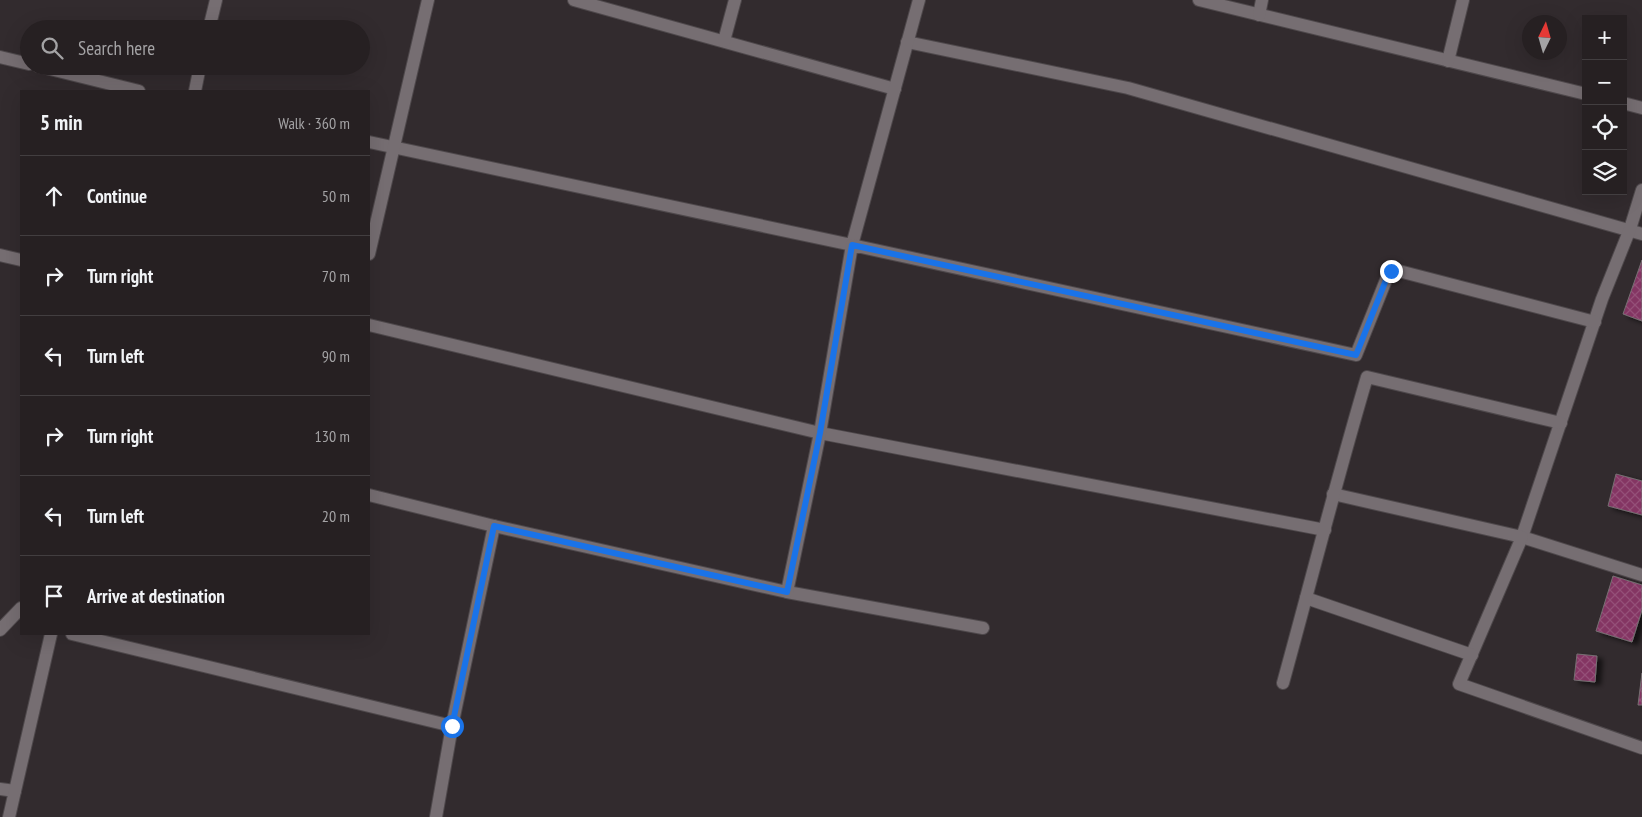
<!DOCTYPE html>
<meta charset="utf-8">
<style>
:root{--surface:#262022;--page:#2e282a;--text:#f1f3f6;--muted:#a4a3a5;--line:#423e40}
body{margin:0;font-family:"PT Sans Narrow",sans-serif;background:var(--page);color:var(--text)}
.controls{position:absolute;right:15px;top:15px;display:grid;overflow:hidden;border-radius:0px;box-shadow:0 5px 20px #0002}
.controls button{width:45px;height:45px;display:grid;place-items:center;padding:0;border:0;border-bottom:1px solid var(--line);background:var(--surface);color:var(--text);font:25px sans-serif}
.compass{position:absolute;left:1522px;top:15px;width:45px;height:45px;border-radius:50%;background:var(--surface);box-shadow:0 5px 20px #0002;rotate:5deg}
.stop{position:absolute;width:15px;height:15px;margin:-11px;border:4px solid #1a73e8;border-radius:50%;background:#fff}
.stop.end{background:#1a73e8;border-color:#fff;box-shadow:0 1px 5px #0008}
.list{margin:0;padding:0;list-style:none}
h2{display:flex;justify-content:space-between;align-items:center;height:65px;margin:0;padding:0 20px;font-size:21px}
h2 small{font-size:16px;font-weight:400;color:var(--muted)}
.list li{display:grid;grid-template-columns:32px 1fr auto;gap:15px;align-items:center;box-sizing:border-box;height:80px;padding:0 20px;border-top:1px solid var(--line)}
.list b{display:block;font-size:19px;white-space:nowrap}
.list em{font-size:16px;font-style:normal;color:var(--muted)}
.icon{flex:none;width:28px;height:28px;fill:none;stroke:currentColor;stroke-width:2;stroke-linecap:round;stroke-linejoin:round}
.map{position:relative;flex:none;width:1642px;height:817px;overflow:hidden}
.search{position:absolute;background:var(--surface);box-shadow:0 5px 20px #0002;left:20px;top:20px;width:350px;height:55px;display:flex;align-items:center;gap:12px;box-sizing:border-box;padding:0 18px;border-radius:28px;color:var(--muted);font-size:19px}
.panel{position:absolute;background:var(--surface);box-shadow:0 5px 20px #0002;left:20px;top:90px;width:350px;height:545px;border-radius:0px}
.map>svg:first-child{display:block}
.building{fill:url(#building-cross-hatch);stroke:#766f72;filter:url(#shadow)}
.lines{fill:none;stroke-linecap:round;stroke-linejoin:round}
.minor-casing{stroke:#4e484b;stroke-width:14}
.minor{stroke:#766e72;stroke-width:12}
.route{stroke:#1a73e8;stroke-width:6}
</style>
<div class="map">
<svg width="1642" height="817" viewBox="0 0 1642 817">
<defs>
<pattern id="building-cross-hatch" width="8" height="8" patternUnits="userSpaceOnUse" patternTransform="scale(1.25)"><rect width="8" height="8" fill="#843463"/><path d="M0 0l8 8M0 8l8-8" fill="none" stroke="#945078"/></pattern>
<filter id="shadow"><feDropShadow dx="5.5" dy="3" stdDeviation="2.5" flood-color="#0009"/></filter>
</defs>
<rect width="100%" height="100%" fill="#322b2e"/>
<!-- building -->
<g class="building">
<path d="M1642 260V321L1623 314Z"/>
<path d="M1616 474 1642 481V515L1608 506Z"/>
<path d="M1613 576 1642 585V610L1632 642 1596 631Z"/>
<path d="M1577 654 1597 656 1595 682 1574 680Z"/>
<path d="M1642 673V705H1638Z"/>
</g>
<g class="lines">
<defs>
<g id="minor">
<path d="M574 0 895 89"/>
<path d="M1199 0 1586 94"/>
<path d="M1259 15 1262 0"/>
<path d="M209 29 216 0"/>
<path d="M724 41 735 0"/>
<path d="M907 42 1128 88 1642 234"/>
<path d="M0 57 29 64"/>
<path d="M1448 61 1463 0"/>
<path d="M38 66 139 91"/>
<path d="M195 91 200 66"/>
<path d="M1623 103 1642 108"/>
<path d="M369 142 852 245 919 0"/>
<path d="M1642 190 1630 229 1602 299 1522 537 1642 575"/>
<path d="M369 254 428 0"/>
<path d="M0 255 21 260"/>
<path d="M369 325 820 433 1325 530"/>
<path d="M1333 494 1522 537 1459 684 1642 748"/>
<path d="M369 495 494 526 452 726 436 817"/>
<path d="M494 526 787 592 983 628"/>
<path d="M787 592 820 433 852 245 1356 355 1388 275 1391 271 1395 270 1595 322"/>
<path d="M1306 598 1472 655"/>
<path d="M0 630 21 608"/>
<path d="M72 634 452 726"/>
<path d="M1283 683C1311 581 1337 478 1367 377L1561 423"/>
<path d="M0 789 15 791"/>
<path d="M9 817 51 634"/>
</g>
</defs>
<!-- minor casing -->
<use href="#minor" class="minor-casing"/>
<!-- minor -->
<use href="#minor" class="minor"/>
</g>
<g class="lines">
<!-- route -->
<path class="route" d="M452 726 494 526 787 592 820 433 852 245 1356 355 1388 275 1391 271"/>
</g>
</svg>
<div class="controls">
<button>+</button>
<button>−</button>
<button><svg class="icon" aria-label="locate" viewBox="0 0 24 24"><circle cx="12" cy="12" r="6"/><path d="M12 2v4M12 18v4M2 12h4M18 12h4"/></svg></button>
<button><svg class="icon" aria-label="layers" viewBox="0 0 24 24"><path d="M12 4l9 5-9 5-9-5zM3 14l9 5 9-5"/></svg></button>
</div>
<svg class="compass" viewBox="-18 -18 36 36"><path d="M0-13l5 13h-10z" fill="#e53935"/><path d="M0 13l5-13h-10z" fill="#a4a3a5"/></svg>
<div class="stop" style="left:452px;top:726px"></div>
<div class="stop end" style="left:1391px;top:271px"></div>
<div class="search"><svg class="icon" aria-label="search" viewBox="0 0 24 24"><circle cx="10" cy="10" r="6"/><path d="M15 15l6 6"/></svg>Search here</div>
<section class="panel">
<h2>5 min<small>Walk · 360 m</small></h2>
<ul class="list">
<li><svg class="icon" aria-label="ahead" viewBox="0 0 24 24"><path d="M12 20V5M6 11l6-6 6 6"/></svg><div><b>Continue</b></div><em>50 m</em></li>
<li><svg class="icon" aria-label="right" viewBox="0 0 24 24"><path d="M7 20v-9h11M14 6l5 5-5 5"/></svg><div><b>Turn right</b></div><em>70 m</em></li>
<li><svg class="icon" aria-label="left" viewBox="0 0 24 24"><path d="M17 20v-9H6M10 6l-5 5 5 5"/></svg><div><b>Turn left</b></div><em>90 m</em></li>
<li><svg class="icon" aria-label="right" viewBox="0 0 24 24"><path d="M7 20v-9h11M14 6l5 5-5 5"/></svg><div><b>Turn right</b></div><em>130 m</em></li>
<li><svg class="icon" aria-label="left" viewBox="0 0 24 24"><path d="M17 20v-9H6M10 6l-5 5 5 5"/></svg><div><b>Turn left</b></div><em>20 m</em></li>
<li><svg class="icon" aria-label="arrive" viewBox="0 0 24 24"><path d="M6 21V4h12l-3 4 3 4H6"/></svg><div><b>Arrive at destination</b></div></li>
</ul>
</section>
</div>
